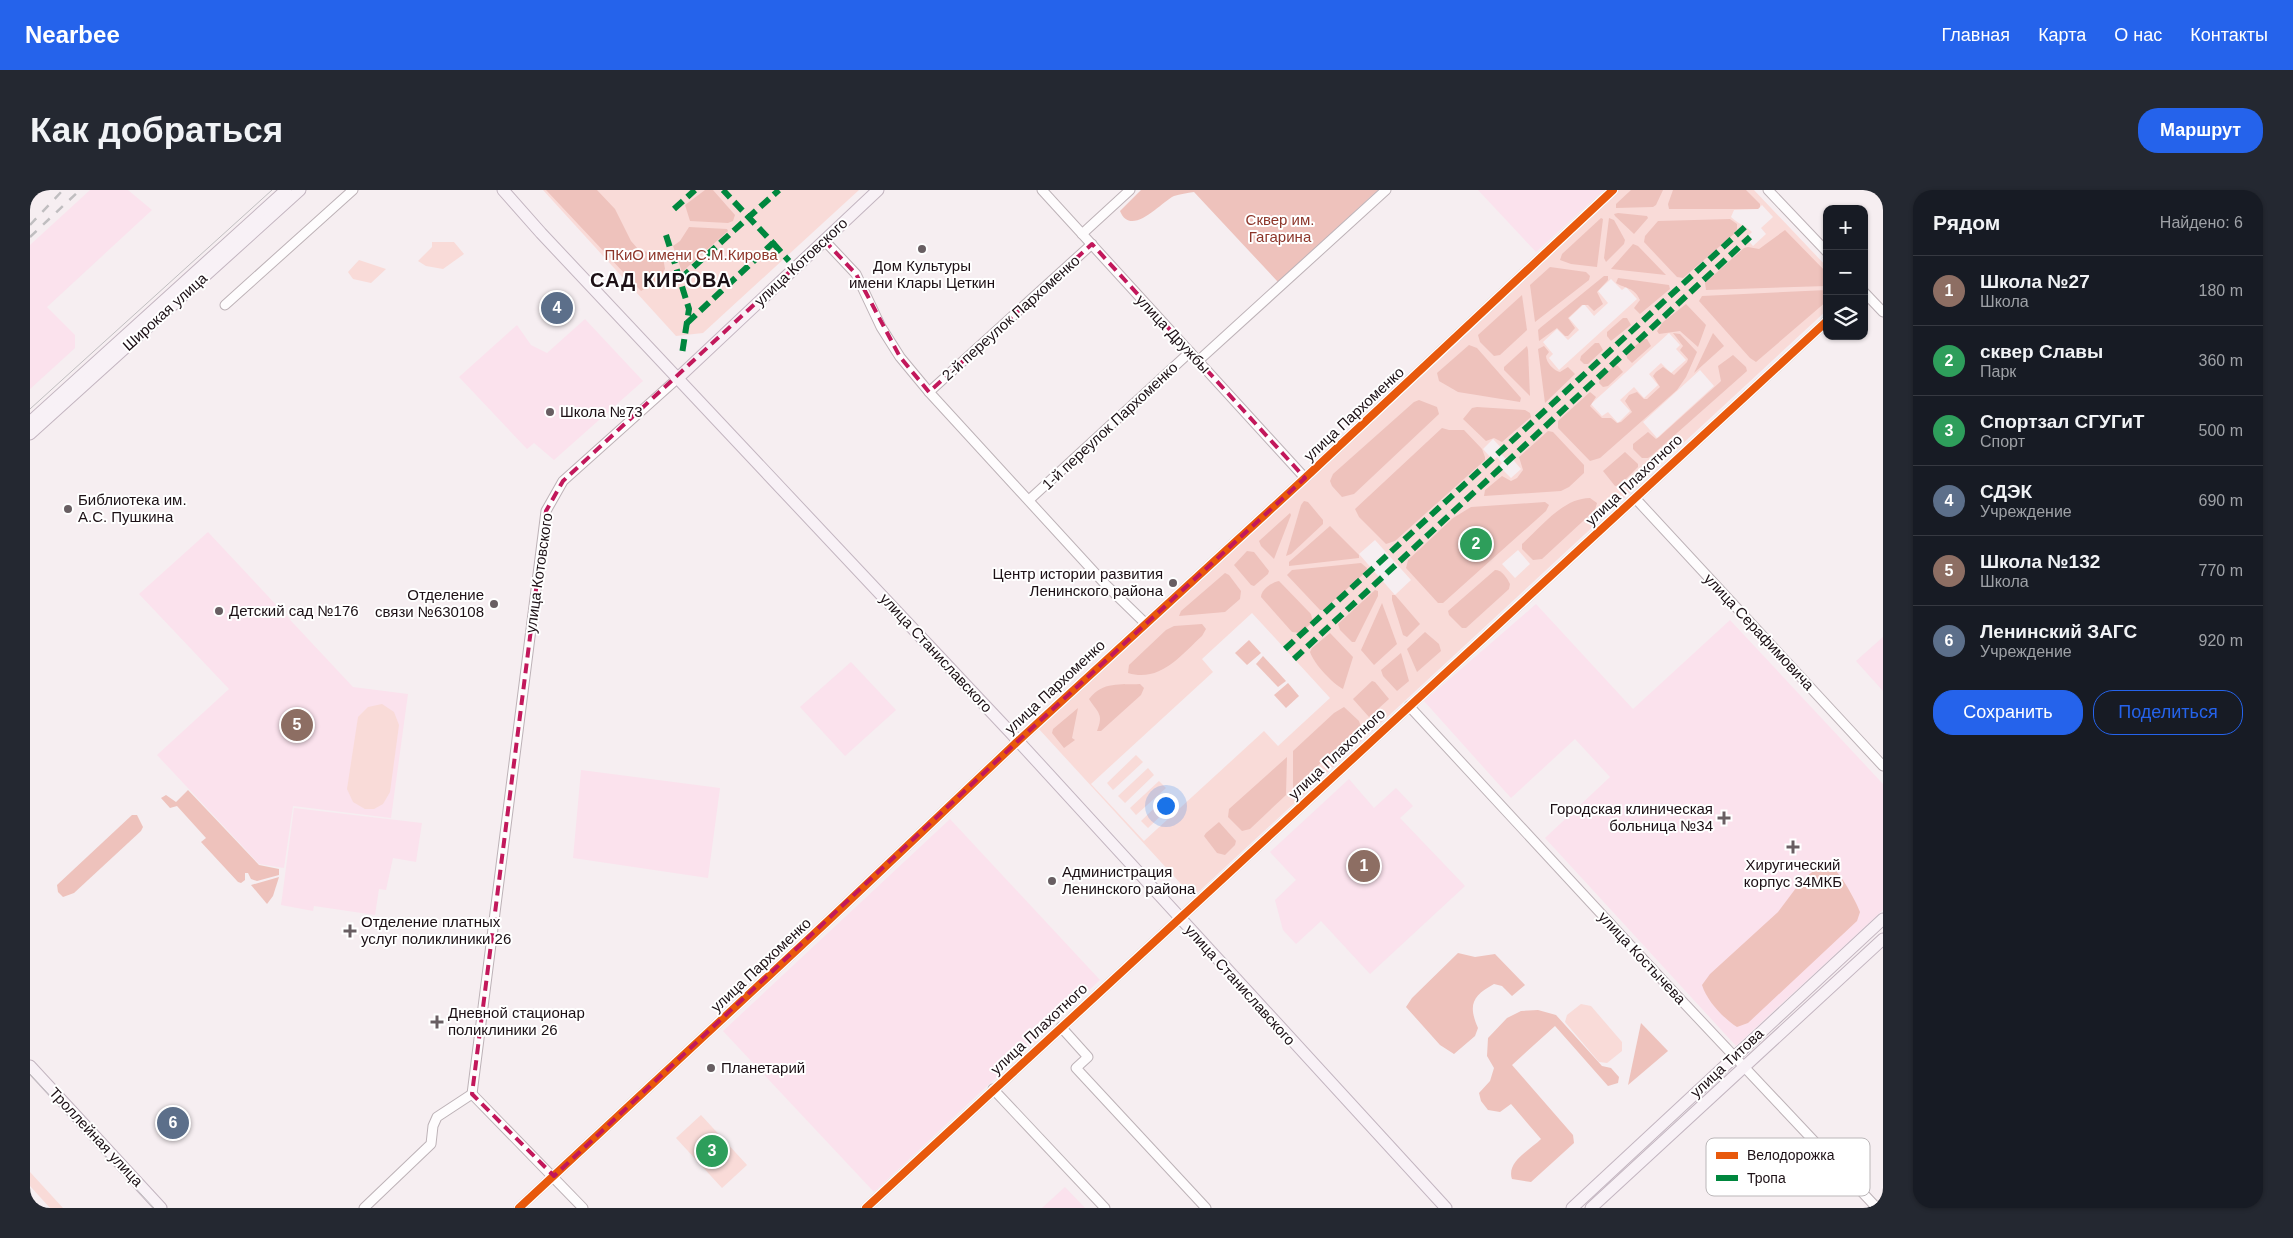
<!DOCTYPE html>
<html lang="ru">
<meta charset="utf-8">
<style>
:root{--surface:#171b24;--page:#242831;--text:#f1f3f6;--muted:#9ea1a6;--line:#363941;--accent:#2563eb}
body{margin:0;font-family:Helvetica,sans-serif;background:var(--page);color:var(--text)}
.controls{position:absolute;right:15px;top:15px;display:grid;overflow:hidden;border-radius:10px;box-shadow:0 1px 4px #0004}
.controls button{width:45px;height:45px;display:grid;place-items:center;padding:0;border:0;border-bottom:1px solid var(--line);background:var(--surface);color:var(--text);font:25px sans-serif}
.you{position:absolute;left:1135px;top:615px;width:18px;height:18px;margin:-12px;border:4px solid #fff;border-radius:50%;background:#1a73e8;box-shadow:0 0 0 8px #1a73e833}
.badge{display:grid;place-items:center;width:32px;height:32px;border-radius:50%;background:var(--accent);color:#fff;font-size:16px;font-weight:700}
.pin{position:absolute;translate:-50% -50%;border:2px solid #fff;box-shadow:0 1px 5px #0006}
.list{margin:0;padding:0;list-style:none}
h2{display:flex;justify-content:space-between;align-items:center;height:65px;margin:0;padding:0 20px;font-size:21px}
h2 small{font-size:16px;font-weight:400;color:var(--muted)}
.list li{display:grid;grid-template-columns:32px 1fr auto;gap:15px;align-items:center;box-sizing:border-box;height:70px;padding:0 20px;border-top:1px solid var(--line)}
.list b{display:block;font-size:19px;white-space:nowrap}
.list p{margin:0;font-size:16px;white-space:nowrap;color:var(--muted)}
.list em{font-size:16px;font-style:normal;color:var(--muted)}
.actions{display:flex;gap:10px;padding:15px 20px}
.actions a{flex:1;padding:11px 0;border:1px solid var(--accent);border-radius:20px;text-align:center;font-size:18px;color:var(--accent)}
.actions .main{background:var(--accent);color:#fff}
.icon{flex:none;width:28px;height:28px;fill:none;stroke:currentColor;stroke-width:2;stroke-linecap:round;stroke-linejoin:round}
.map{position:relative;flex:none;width:1853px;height:1018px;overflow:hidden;border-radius:20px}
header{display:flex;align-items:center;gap:30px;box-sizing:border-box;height:70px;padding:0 25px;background:var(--accent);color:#fff}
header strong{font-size:24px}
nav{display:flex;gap:28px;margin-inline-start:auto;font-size:18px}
.intro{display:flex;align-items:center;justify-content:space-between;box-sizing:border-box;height:120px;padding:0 30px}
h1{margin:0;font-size:35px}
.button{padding:12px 22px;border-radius:20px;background:var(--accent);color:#fff;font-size:18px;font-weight:700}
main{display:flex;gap:30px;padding:0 30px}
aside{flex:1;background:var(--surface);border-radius:20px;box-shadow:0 1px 4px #0004}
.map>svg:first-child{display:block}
.built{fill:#fbe2ed}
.green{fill:#f9dbd8;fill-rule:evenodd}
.forest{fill:#eec2bc}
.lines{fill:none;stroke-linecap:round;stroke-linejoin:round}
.minor-casing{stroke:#bdb2b7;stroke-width:11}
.major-casing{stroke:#c3b5c0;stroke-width:13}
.minor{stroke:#fefcfd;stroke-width:9}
.major{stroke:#f8f1f6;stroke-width:11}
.tram{stroke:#c0bec0;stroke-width:1}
.rail{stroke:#c0bec0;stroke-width:2.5;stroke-dasharray:9 9;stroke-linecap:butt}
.quiet{stroke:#00873e;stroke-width:6;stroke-dasharray:12 6;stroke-linecap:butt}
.cycleway-casing{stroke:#fff;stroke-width:11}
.cycleway{stroke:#e8590c;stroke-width:8}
.marked{fill:none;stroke:#c2185b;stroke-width:4;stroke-dasharray:10 6;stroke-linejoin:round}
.poi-dot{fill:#685e62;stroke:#fff;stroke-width:2}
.labels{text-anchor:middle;stroke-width:4;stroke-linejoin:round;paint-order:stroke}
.park-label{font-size:15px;fill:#8d362a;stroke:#fff}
.street-label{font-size:15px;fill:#1c1015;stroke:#fff}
.poi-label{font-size:15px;fill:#1c1015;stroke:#fff;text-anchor:start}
.district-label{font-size:20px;font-weight:bold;letter-spacing:1px;fill:#1c1015;stroke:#fff}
.key{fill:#fff;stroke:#bbb7b9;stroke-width:1}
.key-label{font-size:14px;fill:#1c1015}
</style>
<header>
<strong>Nearbee</strong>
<nav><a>Главная</a><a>Карта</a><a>О нас</a><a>Контакты</a></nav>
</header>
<div class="intro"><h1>Как добраться</h1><a class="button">Маршрут</a></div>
<main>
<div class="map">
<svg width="1853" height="1018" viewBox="0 0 1853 1018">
<rect width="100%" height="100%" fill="#f6eef1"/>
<!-- built -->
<g class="built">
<path d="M60 0H98L122 20 17 117 45 145V158L0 199V55Z"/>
<path d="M1448 0H1574L1506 62Z"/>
<path d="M555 129 613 191 524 270 504 253 497 259 429 187 487 135 501 155 517 163Z"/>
<path d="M178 342 323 497 378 504 361 628 263 616 254 678 229 674 127 565 199 499 109 404Z"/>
<path d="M1506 414 1603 519 1700 430 1853 594V720L1706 856 1515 648 1580 587 1545 549 1481 608 1394 511Z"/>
<path d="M1853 447V501L1826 471Z"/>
<path d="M821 472 866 520 815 566 770 517Z"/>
<path d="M551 580 690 598 678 688 543 668Z"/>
<path d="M1319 589 1344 618 1366 598 1383 616 1370 628 1435 696 1340 784 1291 731 1266 754 1253 740 1245 710 1266 690 1240 662Z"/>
<path d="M264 618 392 633 386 672 363 668 356 700 349 699 345 725 284 716 283 721 251 715Z"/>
<path d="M920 629 1070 790 844 1002 693 841Z"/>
<path d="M1035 997 1055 1018H1012Z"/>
</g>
<!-- green -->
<g class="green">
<path d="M513 0H829L673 143 646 146Z"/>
<path d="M1589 0H1724L1797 77V120L1163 707 1008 538 1264 304ZM1732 15 1743 27 1731 38 1736 44 1723 56 1716 48 1722 42C1715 35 1708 34 1701 27L1704 20 1728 19ZM1581 89 1592 100 1596 97 1607 109 1529 180 1519 168 1523 164 1513 152 1527 139 1538 150 1549 140 1539 128 1554 114 1564 126 1578 113 1568 101ZM1639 143 1650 155 1646 159 1656 170 1641 183 1631 173 1619 184 1628 195 1614 208 1604 197 1590 210 1600 221 1588 233 1578 222 1572 226 1561 214ZM1670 180 1684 196 1627 248 1613 232ZM1463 249 1474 261 1471 264 1476 269 1480 266 1491 279 1481 288 1469 276 1472 273 1467 267 1463 270 1453 259ZM1345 350 1381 390 1365 405 1329 364ZM1488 360 1500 374 1485 388 1472 374ZM1222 423 1300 508 1248 556 1234 541 1114 651 1061 594 1183 482 1172 469Z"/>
<path d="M402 52H424L434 64 413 79 396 76 388 71 402 57Z"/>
<path d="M329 70 356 79 341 93 323 89 318 82Z"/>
<path d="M352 514 364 522 369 535 360 602 353 614 344 619H335L323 612 317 599 328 527 338 517Z"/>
<path d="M1106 565 1113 572 1083 600 1077 593Z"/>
<path d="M1118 578 1124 585 1095 613 1088 606Z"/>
<path d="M1129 591 1136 598 1106 625 1100 618Z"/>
<path d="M1140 603 1147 610 1118 638 1111 631Z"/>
<path d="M1551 814 1561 816 1592 852V861L1577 873 1569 872 1535 832 1537 825Z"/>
<path d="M671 925 717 975 692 998 646 948Z"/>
<path d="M0 982 33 1018H20L0 996Z"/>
</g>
<!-- forest -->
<g class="forest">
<path d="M516 0H567L585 19 601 51 608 59 633 67 635 79 627 91 611 101Z"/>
<path d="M675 0H683L705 25 703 31 698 33 660 31 655 15Z"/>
<path d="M1111 0H1348L1248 92 1164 2C1157 3 1150 4 1144 6 1130 13 1101 48 1090 21Z"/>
<path d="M1601 0H1633L1626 15 1623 17 1586 18V14Z"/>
<path d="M1643 0H1716L1730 14V17L1728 19H1639L1638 14Z"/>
<path d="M1588 23 1617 26 1618 28 1604 44 1585 26 1584 24Z"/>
<path d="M1571 28 1573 29 1567 77 1541 74 1530 70 1532 64Z"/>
<path d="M1579 28 1584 30 1595 50 1594 54 1576 72 1574 68Z"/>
<path d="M1700 29 1707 34V39L1704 44 1653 88 1647 87 1614 52 1615 46 1628 31Z"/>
<path d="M659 37 697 39 698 41 652 82 643 56 650 51Z"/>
<path d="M1755 40 1797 83V96L1676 100 1675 93 1714 58 1718 57 1729 59Z"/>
<path d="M1603 54 1608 56 1636 85 1581 79Z"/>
<path d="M1520 77 1556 82 1560 86 1559 90 1505 132 1500 95Z"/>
<path d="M1574 86H1578V90L1567 102 1573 114 1564 121 1558 115H1552L1538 128 1545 138 1538 146H1535L1527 138 1509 151 1508 140 1510 138Z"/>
<path d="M1588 88 1639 95 1640 99 1610 124 1604 118 1610 110C1604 97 1596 99 1586 93Z"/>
<path d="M1797 100V111L1726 172 1720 168 1669 111 1672 106Z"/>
<path d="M1492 105 1497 140 1470 165 1464 166 1450 152 1448 145Z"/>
<path d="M1656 114 1676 135 1668 157 1650 141 1629 144 1627 141 1633 132Z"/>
<path d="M1593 128H1597L1601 135 1581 151 1577 146V142Z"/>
<path d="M1643 143 1650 144 1667 162 1656 187 1647 200 1570 268 1560 271 1528 238V231L1560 202 1566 207 1560 216 1572 228H1581L1587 233 1591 232 1602 222 1595 211 1599 205 1607 202 1614 209H1617L1630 197 1623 186 1626 182 1633 177 1644 185 1657 172 1658 169 1650 160 1653 156Z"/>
<path d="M1683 143 1694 156 1664 183Z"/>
<path d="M1613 149H1617L1621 156 1602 173 1597 168V163Z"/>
<path d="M1565 153H1569L1573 160 1558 174H1554L1550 170 1551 166Z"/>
<path d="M1439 155 1447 158 1491 208 1490 212 1428 202 1409 191 1407 183Z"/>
<path d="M1497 156 1498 160 1500 206 1474 180V177Z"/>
<path d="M1514 156 1519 162 1516 166C1516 172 1524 181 1530 182L1538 177 1545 184 1515 213 1508 159Z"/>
<path d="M1703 165 1716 177 1717 181 1621 266 1618 268H1612L1603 259V254L1618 242 1626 249 1629 247 1689 193 1691 191 1688 176Z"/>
<path d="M1585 175 1588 176 1593 182 1578 196 1573 197 1569 193 1570 189Z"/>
<path d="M1389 210 1407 217 1409 224 1324 304 1312 307 1302 296 1300 291 1303 284 1384 212Z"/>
<path d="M1447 217 1495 220 1500 223 1501 227 1472 252 1464 248 1456 251 1433 229 1442 218Z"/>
<path d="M1412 238 1419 240H1434L1452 259 1455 267V270L1365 351 1356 354 1329 327 1325 319Z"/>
<path d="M1518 241 1523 242 1554 275V283L1539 297 1531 301 1454 306 1455 300 1472 286 1481 291 1487 288 1493 280 1489 267Z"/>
<path d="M1595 262 1608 274V277L1590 295 1585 296 1573 281Z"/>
<path d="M1560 308 1567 313 1565 320 1512 369 1503 370 1492 359V354C1511 337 1533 308 1560 308Z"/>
<path d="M1274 311 1278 312 1293 330V334L1261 364 1256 366 1271 315Z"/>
<path d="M1515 312 1519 315 1516 321 1413 413H1408L1376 378 1378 370 1423 328 1441 317Z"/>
<path d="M1260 323 1261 325 1244 369 1231 356 1229 351Z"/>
<path d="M1300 336 1329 365V368L1259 376V372Z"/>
<path d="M1217 361 1224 362 1239 381 1238 384 1224 396 1221 395 1204 375Z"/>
<path d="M1331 373 1337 378 1336 382 1293 420H1290L1257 385 1262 380Z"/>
<path d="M1465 380C1472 380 1477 388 1480 394L1479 399 1436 438H1432L1419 425 1418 421Z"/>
<path d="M1195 383 1199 385 1211 401 1210 409 1195 422 1149 426 1151 421Z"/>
<path d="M1249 391 1281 424 1283 432 1270 443 1262 442 1231 407C1231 400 1242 392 1249 391Z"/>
<path d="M1345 400 1348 401V406L1325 452H1322L1310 440 1308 434Z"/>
<path d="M1362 405H1365L1390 434 1377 447 1373 445 1362 410Z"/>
<path d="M1352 413 1367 454 1344 475 1331 460Z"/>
<path d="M1172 434 1176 439 1172 446C1151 465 1130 493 1098 483L1099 475 1136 440 1144 436Z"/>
<path d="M1395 442 1409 454 1411 461 1387 482 1377 459Z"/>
<path d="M1300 443 1323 467 1313 499C1302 493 1284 474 1280 462L1282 458Z"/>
<path d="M1219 450 1231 463 1217 475 1205 463Z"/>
<path d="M1371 463 1379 491 1367 501 1353 486 1351 480Z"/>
<path d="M1233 466 1256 491 1248 497 1226 474Z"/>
<path d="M1342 491 1345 492 1359 509 1339 527 1323 509Z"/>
<path d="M1258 493 1269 506 1256 518 1244 505Z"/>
<path d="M1110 494 1114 498 1111 505 1071 541H1067C1074 524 1068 523 1059 509 1073 491 1090 495 1110 494Z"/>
<path d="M1314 517 1329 531 1331 537 1263 598V561L1304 523Z"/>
<path d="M1048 518 1042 548 1045 550 1034 558 1022 543 1023 539Z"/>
<path d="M1257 567 1256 605 1220 639 1212 641 1198 627 1199 619Z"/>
<path d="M158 600 229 675 249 679V685L227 691 221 689 218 683H215V690L211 693 208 692 171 652 176 648 147 616 140 618 131 608 136 605 146 612Z"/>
<path d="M102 625H107L113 637 111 641 44 703 33 707 28 702 27 695Z"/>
<path d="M1189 632 1206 651 1205 655 1195 665 1187 663 1174 646 1176 643Z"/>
<path d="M1795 672C1807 675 1826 711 1830 722L1827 731 1718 833 1707 837C1693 828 1677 811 1672 795L1680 784 1748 722 1772 690Z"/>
<path d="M249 687 243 706 237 714 221 695Z"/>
<path d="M1428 763 1445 767 1465 764 1495 795 1482 806 1472 796 1464 794C1442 806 1438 815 1448 838L1445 846 1424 864 1410 855 1376 817 1382 808Z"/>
<path d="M1508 820 1526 825 1572 876 1581 878 1589 887 1588 893 1578 896 1525 836 1482 875 1543 945 1544 953 1501 992 1482 989C1476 972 1500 960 1511 949L1481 914 1470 922 1458 920 1451 911 1449 903 1460 891 1464 878 1457 866 1458 848 1477 828 1491 821Z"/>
<path d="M1611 833 1638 861 1598 895Z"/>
</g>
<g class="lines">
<defs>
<g id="minor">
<path d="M1012 0 1275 288"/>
<path d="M1738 0 1797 62"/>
<path d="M1052 44 1100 0"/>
<path d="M794 50 826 84 851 137 870 167 899 202 1076 395 1115 433"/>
<path d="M1834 102 1853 122"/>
<path d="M195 115 323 0"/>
<path d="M1168 171 1356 0"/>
<path d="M899 202 1062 54"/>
<path d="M1605 308 1853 576"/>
<path d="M999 310 1160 162"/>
<path d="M1379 516 1637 795 1847 1018"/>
<path d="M1031 837 1058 867 1046 878 1176 1018"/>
<path d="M963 899 1075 1018"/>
<path d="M442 904 516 321 533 291 648 188"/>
<path d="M442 904 553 1018"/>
<path d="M334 1018 401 954 403 936 407 927 442 904"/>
<path d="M489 1018 800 729 988 551 1275 288 1583 0"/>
<path d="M836 1018 1797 131"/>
</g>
<g id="major">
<path d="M473 0 511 43 980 542 1416 1018"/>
<path d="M648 188 848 0"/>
<path d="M0 232 256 0"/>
<path d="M0 244 270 0"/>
<path d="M0 876 131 1018"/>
<path d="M1542 1018 1853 729"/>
<path d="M1561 1018 1853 749"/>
</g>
</defs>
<!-- minor casing -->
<use href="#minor" class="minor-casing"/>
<!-- major casing -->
<use href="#major" class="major-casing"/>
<!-- minor -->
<use href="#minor" class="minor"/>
<!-- major -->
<use href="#major" class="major"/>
<!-- tram -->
<g class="tram">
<path d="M0 219 242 0"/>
<path d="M0 884 124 1018"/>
</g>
<!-- rail -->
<g class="rail">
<path d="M0 35 33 0"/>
<path d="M0 47 50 0"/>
</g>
<!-- quiet -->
<g class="quiet">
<path d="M644 19 665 0"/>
<path d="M636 45 659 119 652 164"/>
<path d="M743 53 759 71"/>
<path d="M650 89 749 0"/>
<path d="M657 133 743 53 693 0"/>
<path d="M1255 459 1716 36"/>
<path d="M1264 469 1720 47"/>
</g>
<defs>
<g id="cycleway">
<path d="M489 1018 800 729 988 551 1275 288 1583 0"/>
<path d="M836 1018 1797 131"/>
</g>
</defs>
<!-- cycleway casing -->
<use href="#cycleway" class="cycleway-casing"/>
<!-- cycleway -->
<use href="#cycleway" class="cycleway"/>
</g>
<!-- marked area -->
<path class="marked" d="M794 50 826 84 870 167 899 202 1062 54 1275 288 988 551 524 986 442 904 516 321 533 291Z"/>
<!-- markers -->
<g class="poi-dot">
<circle cx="892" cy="59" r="5"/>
<circle cx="520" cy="222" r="5"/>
<circle cx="38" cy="319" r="5"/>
<circle cx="1143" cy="393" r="5"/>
<circle cx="464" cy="414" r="5"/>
<circle cx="189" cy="421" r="5"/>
<path d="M1691.5 620.5h5v5h5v5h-5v5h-5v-5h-5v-5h5z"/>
<path d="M1760.5 649.5h5v5h5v5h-5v5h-5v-5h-5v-5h5z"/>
<circle cx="1022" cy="691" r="5"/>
<path d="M317.5 733.5h5v5h5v5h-5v5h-5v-5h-5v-5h5z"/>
<path d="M404.5 824.5h5v5h5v5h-5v5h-5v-5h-5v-5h5z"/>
<circle cx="681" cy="878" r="5"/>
</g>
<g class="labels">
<!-- park labels -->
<g class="park-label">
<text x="1250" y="35">Сквер им.<tspan x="1250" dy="17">Гагарина</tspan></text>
<text x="661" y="70">ПКиО имени С.М.Кирова</text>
</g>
<!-- street labels -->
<g class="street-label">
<text transform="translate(771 72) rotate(-43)" y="5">улица Котовского</text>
<text transform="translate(135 122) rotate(-42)" y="5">Широкая улица</text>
<text transform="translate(981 128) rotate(-42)" y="5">2-й переулок Пархоменко</text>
<text transform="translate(1143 144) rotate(47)" y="5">улица Дружбы</text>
<text transform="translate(1324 224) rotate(-43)" y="5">улица Пархоменко</text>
<text transform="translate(1080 236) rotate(-43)" y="5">1-й переулок Пархоменко</text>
<text transform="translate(1604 290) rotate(-43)" y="5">улица Плахотного</text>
<text transform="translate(509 383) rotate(-82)" y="5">улица Котовского</text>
<text transform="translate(1729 442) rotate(47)" y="5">улица Серафимовича</text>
<text transform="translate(906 463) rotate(47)" y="5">улица Станиславского</text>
<text transform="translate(1025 497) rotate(-43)" y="5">улица Пархоменко</text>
<text transform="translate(1307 564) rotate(-43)" y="5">улица Плахотного</text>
<text transform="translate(1612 768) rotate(47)" y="5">улица Костычева</text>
<text transform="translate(731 775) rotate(-43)" y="5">улица Пархоменко</text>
<text transform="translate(1210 795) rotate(48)" y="5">улица Станиславского</text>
<text transform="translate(1009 839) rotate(-43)" y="5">улица Плахотного</text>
<text transform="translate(1697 873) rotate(-43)" y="5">улица Титова</text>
<text transform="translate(66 947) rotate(47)" y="5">Троллейная улица</text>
</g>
<!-- poi labels -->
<g class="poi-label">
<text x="892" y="81" text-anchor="middle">Дом Культуры<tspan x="892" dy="17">имени Клары Цеткин</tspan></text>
<text x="530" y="227">Школа №73</text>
<text x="48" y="315">Библиотека им.<tspan x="48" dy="17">А.С. Пушкина</tspan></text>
<text x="1133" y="389" text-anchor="end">Центр истории развития<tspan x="1133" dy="17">Ленинского района</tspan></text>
<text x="454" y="410" text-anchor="end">Отделение<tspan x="454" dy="17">связи №630108</tspan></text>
<text x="199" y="426">Детский сад №176</text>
<text x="1683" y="624" text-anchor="end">Городская клиническая<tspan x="1683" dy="17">больница №34</tspan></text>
<text x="1763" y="680" text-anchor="middle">Хиругический<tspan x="1763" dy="17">корпус 34МКБ</tspan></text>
<text x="1032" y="687">Администрация<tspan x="1032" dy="17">Ленинского района</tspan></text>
<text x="331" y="737">Отделение платных<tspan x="331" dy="17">услуг поликлиники 26</tspan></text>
<text x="418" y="828">Дневной стационар<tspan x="418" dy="17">поликлиники 26</tspan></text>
<text x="691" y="883">Планетарий</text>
</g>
<!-- district labels -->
<g class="district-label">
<text x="631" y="97">САД КИРОВА</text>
</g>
</g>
<!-- legend -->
<rect x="1676" y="948" width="164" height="58" rx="8" class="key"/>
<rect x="1686" y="962" width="22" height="7" fill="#e8590c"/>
<rect x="1686" y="985" width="22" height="6" fill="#00873e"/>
<g class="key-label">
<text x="1717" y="970">Велодорожка</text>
<text x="1717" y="993">Тропа</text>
</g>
</svg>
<div class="controls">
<button>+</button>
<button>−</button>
<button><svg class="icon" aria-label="layers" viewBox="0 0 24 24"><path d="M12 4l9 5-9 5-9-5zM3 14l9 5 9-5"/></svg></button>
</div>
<div class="you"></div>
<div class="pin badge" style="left:1334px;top:676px;background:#8d6e63">1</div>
<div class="pin badge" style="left:1446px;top:354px;background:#2e9e5b">2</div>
<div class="pin badge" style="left:682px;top:961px;background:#2e9e5b">3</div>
<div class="pin badge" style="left:527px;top:118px;background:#5c6f8a">4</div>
<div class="pin badge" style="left:267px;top:535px;background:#8d6e63">5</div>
<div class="pin badge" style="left:143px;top:933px;background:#5c6f8a">6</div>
</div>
<aside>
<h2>Рядом<small>Найдено: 6</small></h2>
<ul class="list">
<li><span class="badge" style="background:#8d6e63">1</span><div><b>Школа №27</b><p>Школа</p></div><em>180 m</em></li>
<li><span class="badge" style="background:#2e9e5b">2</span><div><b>сквер Славы</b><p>Парк</p></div><em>360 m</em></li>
<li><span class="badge" style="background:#2e9e5b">3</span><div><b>Спортзал СГУГиТ</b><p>Спорт</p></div><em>500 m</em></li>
<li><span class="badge" style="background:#5c6f8a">4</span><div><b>СДЭК</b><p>Учреждение</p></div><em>690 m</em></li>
<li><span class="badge" style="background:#8d6e63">5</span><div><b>Школа №132</b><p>Школа</p></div><em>770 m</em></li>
<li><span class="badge" style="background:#5c6f8a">6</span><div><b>Ленинский ЗАГС</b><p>Учреждение</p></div><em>920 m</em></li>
</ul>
<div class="actions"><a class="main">Сохранить</a><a>Поделиться</a></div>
</aside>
</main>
